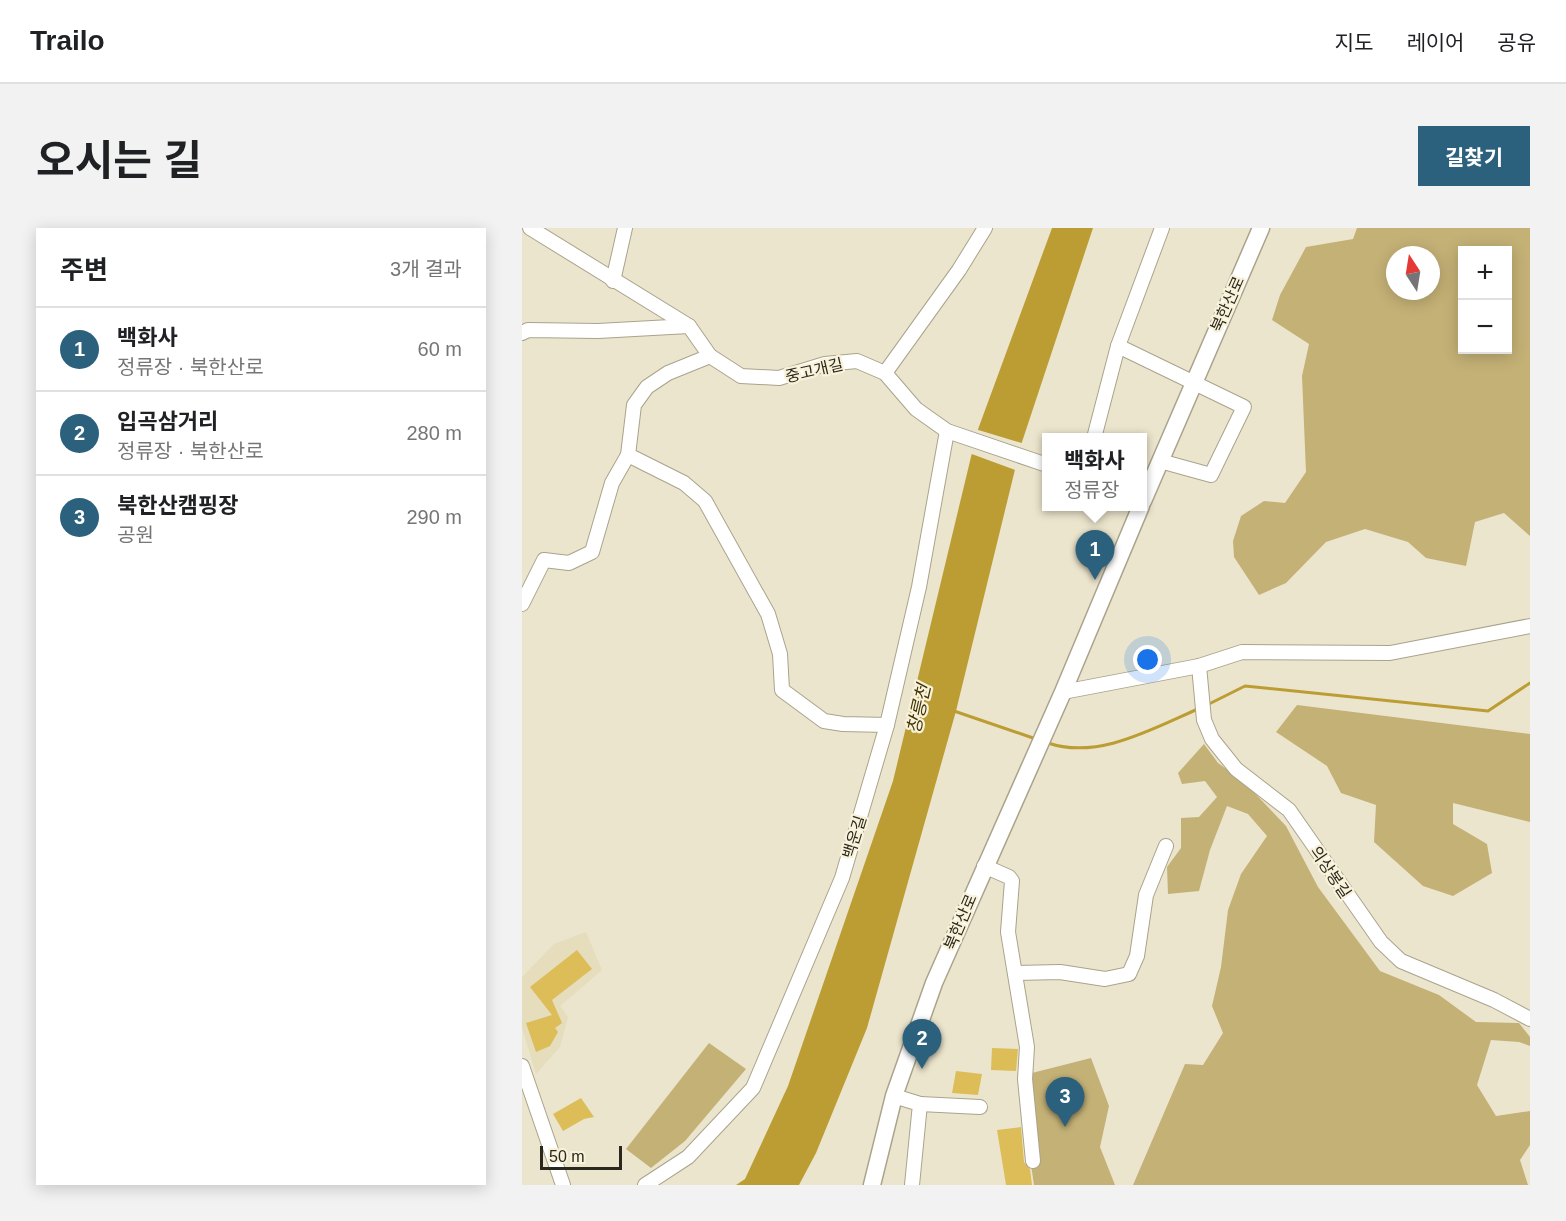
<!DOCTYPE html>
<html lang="ko">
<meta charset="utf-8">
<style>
:root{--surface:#fff;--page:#f2f2f2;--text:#202124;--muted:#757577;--line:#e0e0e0;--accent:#2c617d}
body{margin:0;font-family:Helvetica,"Noto Sans KR",sans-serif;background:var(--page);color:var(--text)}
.controls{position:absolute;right:18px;top:18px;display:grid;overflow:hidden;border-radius:0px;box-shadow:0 3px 15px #0003}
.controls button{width:54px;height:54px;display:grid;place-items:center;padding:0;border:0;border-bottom:2px solid var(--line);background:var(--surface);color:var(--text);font:30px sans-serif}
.compass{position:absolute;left:864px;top:18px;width:54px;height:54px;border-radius:50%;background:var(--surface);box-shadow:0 3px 15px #0003;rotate:348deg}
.scale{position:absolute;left:18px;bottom:15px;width:82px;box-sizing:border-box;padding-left:6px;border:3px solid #2a271e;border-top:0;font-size:16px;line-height:21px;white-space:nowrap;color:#2a271e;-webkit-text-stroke:4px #f9f2da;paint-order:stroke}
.you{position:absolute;left:626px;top:432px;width:21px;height:21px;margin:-15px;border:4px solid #fff;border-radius:50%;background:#1a73e8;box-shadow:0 0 0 9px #1a73e833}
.badge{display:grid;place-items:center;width:39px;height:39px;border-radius:50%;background:var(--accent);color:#fff;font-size:20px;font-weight:700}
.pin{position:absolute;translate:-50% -50px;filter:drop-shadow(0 2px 3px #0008)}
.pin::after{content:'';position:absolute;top:32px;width:21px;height:18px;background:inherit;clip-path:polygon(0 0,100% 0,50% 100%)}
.popup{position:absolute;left:520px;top:205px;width:105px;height:78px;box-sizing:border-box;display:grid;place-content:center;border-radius:0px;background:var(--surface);filter:drop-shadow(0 2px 4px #0005);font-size:20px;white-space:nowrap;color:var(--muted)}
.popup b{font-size:22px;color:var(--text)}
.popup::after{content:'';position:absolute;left:50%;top:100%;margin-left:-12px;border:12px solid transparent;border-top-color:var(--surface)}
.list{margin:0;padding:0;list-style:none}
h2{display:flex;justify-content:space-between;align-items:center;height:78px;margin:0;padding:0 24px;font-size:26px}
h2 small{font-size:20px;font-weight:400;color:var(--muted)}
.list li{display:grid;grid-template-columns:39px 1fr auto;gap:18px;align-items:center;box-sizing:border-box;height:84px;padding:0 24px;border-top:2px solid var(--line)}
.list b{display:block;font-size:22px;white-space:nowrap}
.list p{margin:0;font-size:20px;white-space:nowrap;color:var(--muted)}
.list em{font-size:20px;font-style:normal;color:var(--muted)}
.map{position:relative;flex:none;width:1008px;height:957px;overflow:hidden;border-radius:0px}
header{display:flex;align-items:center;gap:36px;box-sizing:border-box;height:84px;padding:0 30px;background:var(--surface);border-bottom:2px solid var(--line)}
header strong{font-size:28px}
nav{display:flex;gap:33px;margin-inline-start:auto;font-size:21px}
.intro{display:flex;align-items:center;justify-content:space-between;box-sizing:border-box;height:144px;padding:0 36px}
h1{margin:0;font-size:42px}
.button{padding:15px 27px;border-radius:0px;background:var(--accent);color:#fff;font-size:21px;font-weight:700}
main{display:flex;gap:36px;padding:0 36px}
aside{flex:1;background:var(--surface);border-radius:0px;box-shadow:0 3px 15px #0003}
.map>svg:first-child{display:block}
.built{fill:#e6ddbd}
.green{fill:#c4b176;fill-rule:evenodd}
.water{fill:#bb9d34}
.pier{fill:#ece5cd}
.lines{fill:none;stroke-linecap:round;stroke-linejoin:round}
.stream{stroke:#bb9d34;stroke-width:3}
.building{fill:#dcbd58}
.minor-casing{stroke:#aaa38c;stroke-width:16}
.major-casing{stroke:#aaa38c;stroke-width:19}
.minor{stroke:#fff;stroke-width:14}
.major{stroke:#fff;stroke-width:16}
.labels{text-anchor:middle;stroke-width:4.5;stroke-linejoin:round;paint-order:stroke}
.street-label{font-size:16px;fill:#2a271e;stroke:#f9f2da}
.water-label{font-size:18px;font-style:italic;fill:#403407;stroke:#f9f2da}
</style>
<header>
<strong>Trailo</strong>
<nav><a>지도</a><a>레이어</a><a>공유</a></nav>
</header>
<div class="intro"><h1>오시는 길</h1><a class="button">길찾기</a></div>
<main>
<aside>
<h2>주변<small>3개 결과</small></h2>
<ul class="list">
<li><span class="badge">1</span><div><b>백화사</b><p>정류장 · 북한산로</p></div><em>60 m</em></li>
<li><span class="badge">2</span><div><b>입곡삼거리</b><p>정류장 · 북한산로</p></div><em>280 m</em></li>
<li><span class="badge">3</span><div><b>북한산캠핑장</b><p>공원</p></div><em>290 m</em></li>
</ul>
</aside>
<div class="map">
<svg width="1008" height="957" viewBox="0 0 1008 957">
<rect width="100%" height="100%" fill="#ece5cd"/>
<!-- built -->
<path class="built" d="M64 704 80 742 38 778 46 789 38 819 14 846 0 800V749L32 716Z"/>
<!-- green -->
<g class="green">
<path d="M835 0H1008V308L982 285 953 294 944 338 904 330 886 314 843 301 804 314 764 355 737 367 712 329 711 313 719 288 742 273 763 275 784 244 780 148 787 116 750 92 758 67 784 19 831 11ZM986 22V122H940V22ZM873 27H909V63H873Z"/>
<path d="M775 477 1008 506V594L931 575V596L965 616 970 645 931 668 901 658 852 614 854 577 819 565 805 538 754 504Z"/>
<path d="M682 516 696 535 722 554 764 598 796 659 858 743 917 767 954 794 997 795 1008 809V818L997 814 969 812 955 857 974 888 1008 883V917L998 932 1006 957H611L663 836 681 837 701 805 690 778 699 739 706 682 719 646 745 608 726 586 705 578 688 622 677 663 646 666 645 639 659 620V590L677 589 695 569 683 553 660 556 656 545Z"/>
<path d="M187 815 224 841 163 913 129 940 104 921Z"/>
<path d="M569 830 587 878 578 919 593 957H512L497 856 510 845Z"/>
</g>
<!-- water -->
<path class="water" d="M530 0H571L499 217 434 483 345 800 294 925 277 957H214L223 951 266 858 371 553 455 204Z"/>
<!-- pier -->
<path class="pier" d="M453 201 503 216 496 243 447 225Z"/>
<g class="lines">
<!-- stream -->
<g class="stream">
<path d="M685 477 723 458 966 483 1008 455"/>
<path d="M432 483 514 511"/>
<path d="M526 515C576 532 630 501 676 481"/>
</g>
</g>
<!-- building -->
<g class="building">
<path d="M55 722 70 741 30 772 40 795 33 800 36 804 28 818 14 824 4 795 30 787 8 759Z"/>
<path d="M470 820 496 821 494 843 469 842Z"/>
<path d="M434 843 460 846 456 867 430 865Z"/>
<path d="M59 870 72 889 62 891 41 903 31 886Z"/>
<path d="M499 899 502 934 508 941 510 957H484L475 902Z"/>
</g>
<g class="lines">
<defs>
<g id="minor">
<path d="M8 0 167 98 188 128 219 148 257 150 303 136 335 133 363 145 394 181 425 203 525 237"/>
<path d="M91 53 103 0"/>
<path d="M0 105 6 102 76 103 167 98"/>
<path d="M596 118 722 179 689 247 638 233"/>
<path d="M363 145 437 42 463 0"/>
<path d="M572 210 596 118 640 0"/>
<path d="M106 227 162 255 183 273 246 386 258 426 260 462 302 493 321 496 365 497"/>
<path d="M0 376 22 332 47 335 70 324 90 255 106 227 112 177 125 159 146 145 188 128"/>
<path d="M677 438 682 492 690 511 714 541 767 582 859 714 879 733 972 772 1008 791"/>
<path d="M541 464 677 438 720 424 868 425 1008 398"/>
<path d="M462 638 487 649 490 653 486 704 505 819 503 851 511 933"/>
<path d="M493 745 538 744 583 751 607 746 615 728 624 667 644 618"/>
<path d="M0 838 41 957"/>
<path d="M372 868 398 876 390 957"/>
<path d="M398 876 458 879"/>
<path d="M123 957 166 929 231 860 320 650 365 497 397 359 425 203"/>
</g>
<g id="major">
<path d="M621 273 739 0"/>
<path d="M350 957 372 868 412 755 541 464 619 278"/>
</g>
</defs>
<!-- minor casing -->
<use href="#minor" class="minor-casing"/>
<!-- major casing -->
<use href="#major" class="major-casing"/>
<!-- minor -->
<use href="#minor" class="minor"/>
<!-- major -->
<use href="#major" class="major"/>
</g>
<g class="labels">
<!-- street labels -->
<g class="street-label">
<text transform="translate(705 76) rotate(-66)" y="6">북한산로</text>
<text transform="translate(292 142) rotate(-13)" y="6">중고개길</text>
<text transform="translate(332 609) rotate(-73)" y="6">백운길</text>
<text transform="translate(809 644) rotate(56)" y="6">의상봉길</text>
<text transform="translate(438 694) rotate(-67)" y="6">북한산로</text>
</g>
<!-- water labels -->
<g class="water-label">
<text transform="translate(397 481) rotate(-77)" y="6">창릉천</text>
</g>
</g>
</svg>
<div class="controls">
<button>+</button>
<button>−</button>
</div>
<svg class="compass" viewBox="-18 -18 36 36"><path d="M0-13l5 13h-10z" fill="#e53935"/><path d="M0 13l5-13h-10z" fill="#757577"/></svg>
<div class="scale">50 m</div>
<div class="you"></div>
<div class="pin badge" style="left:573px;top:352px">1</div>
<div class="popup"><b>백화사</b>정류장</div>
<div class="pin badge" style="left:400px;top:841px">2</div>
<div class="pin badge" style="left:543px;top:899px">3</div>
</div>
</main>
